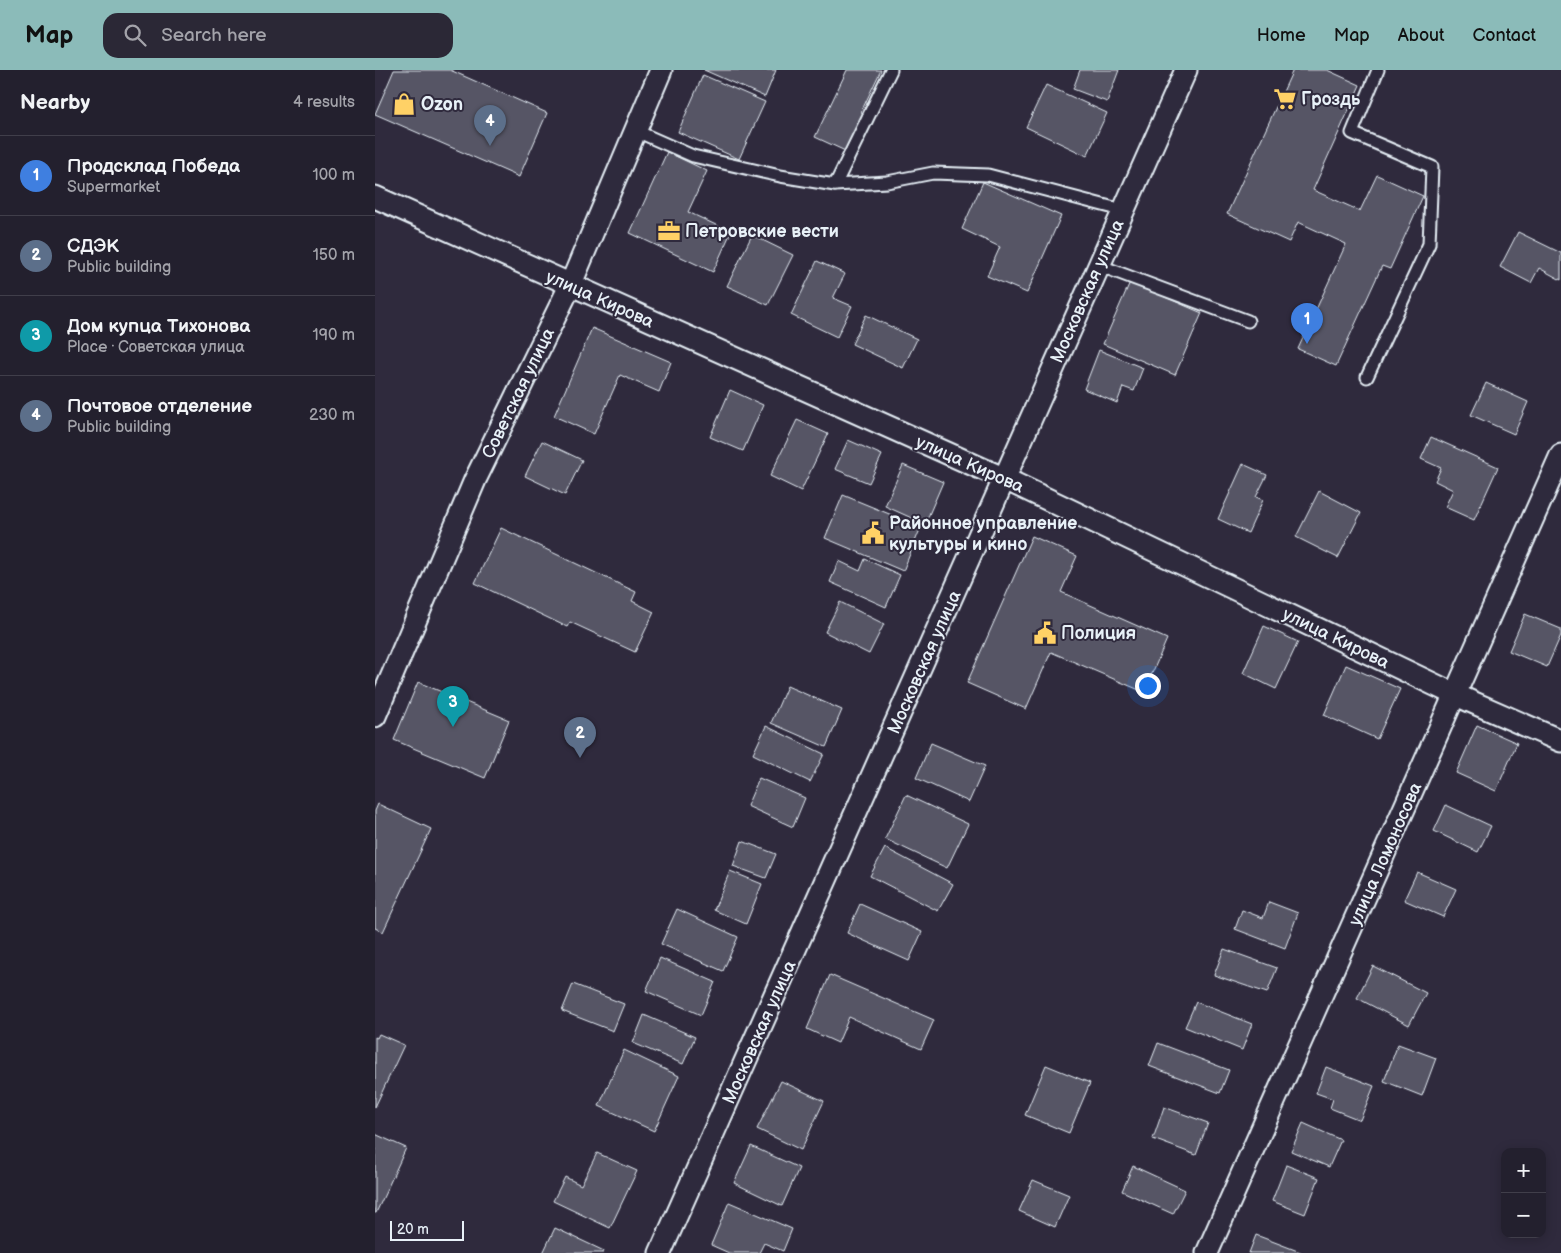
<!DOCTYPE html>
<meta charset="utf-8">
<style>
:root{--surface:#23202e;--page:#2b2836;--text:#f1f3f6;--muted:#a3a3aa;--line:#403e4a;--accent:#8bbbb9}
body{margin:0;font-family:"Balsamiq Sans",sans-serif;background:var(--page);color:var(--text)}
.controls{position:absolute;right:15px;bottom:15px;display:grid;overflow:hidden;border-radius:10px;box-shadow:0 2px 12px #0003}
.controls button{width:45px;height:45px;display:grid;place-items:center;padding:0;border:0;border-bottom:1px solid var(--line);background:var(--surface);color:var(--text);font:25px sans-serif}
.scale{position:absolute;left:15px;bottom:12px;width:74px;box-sizing:border-box;padding-left:5px;border:2px solid #e8f1f8;border-top:0;font-size:14px;line-height:18px;white-space:nowrap;color:#e8f1f8;-webkit-text-stroke:4px #2f2a3d;paint-order:stroke}
.you{position:absolute;left:772px;top:615px;width:18px;height:18px;margin:-12px;border:4px solid #fff;border-radius:50%;background:#1a73e8;box-shadow:0 0 0 8px #1a73e833}
.badge{display:grid;place-items:center;width:32px;height:32px;border-radius:50%;background:var(--accent);color:#fff;font-size:16px;font-weight:700}
.pin{position:absolute;translate:-50% -41px;filter:drop-shadow(0 1px 2px #0008)}
.pin::after{content:'';position:absolute;top:26px;width:18px;height:15px;background:inherit;clip-path:polygon(0 0,100% 0,50% 100%)}
.list{margin:0;padding:0;list-style:none}
h2{display:flex;justify-content:space-between;align-items:center;height:65px;margin:0;padding:0 20px;font-size:21px}
h2 small{font-size:16px;font-weight:400;color:var(--muted)}
.list li{display:grid;grid-template-columns:32px 1fr auto;gap:15px;align-items:center;box-sizing:border-box;height:80px;padding:0 20px;border-top:1px solid var(--line)}
.list b{display:block;font-size:19px;white-space:nowrap}
.list p{margin:0;font-size:16px;white-space:nowrap;color:var(--muted)}
.list em{font-size:16px;font-style:normal;color:var(--muted)}
.icon{flex:none;width:28px;height:28px;fill:none;stroke:currentColor;stroke-width:2;stroke-linecap:round;stroke-linejoin:round}
.map{position:relative;flex:none;width:1186px;height:1183px;overflow:hidden}
header{display:flex;align-items:center;gap:30px;box-sizing:border-box;height:70px;padding:0 25px;background:var(--accent);color:#111}
header strong{font-size:24px}
nav{display:flex;gap:28px;margin-inline-start:auto;font-size:18px}
.search{width:350px;height:45px;background:var(--page);display:flex;align-items:center;gap:12px;box-sizing:border-box;padding:0 18px;border-radius:15px;color:var(--muted);font-size:19px}
main{display:flex}
aside{flex:1;background:var(--surface)}
.map>svg:first-child{display:block}
.building{fill:#575565;stroke:#e8f1f8}
.lines{fill:none;stroke-linecap:round;stroke-linejoin:round}
.service-casing{stroke:#e8f1f8;stroke-width:15}
.minor-casing{stroke:#e8f1f8;stroke-width:25}
.service{stroke:#2f2a3d;stroke-width:11}
.minor{stroke:#2f2a3d;stroke-width:21}
.labels{text-anchor:middle;stroke-width:4;stroke-linejoin:round;paint-order:stroke}
.poi-label{font-size:18px;font-weight:bold;fill:#e8f1f8;stroke:#2f2a3d;text-anchor:start}
.street-label{font-size:18px;fill:#e8f1f8;stroke:#2f2a3d}
</style>
<header>
<strong>Map</strong>
<div class="search"><svg class="icon" aria-label="search" viewBox="0 0 24 24"><circle cx="10" cy="10" r="6"/><path d="M15 15l6 6"/></svg>Search here</div>
<nav><a>Home</a><a>Map</a><a>About</a><a>Contact</a></nav>
</header>
<main>
<aside>
<h2>Nearby<small>4 results</small></h2>
<ul class="list">
<li><span class="badge" style="background:#3f7fe0">1</span><div><b>Продсклад Победа</b><p>Supermarket</p></div><em>100 m</em></li>
<li><span class="badge" style="background:#5c6f8a">2</span><div><b>СДЭК</b><p>Public building</p></div><em>150 m</em></li>
<li><span class="badge" style="background:#0f9aa8">3</span><div><b>Дом купца Тихонова</b><p>Place · Советская улица</p></div><em>190 m</em></li>
<li><span class="badge" style="background:#5c6f8a">4</span><div><b>Почтовое отделение</b><p>Public building</p></div><em>230 m</em></li>
</ul>
</aside>
<div class="map">
<svg width="1186" height="1183" viewBox="0 0 1186 1183">
<rect width="100%" height="100%" fill="#2f2a3d"/>
<filter id="ink" filterUnits="userSpaceOnUse"><feTurbulence type="fractalNoise" baseFrequency=".02" numOctaves="2"/><feDisplacementMap in="SourceGraphic" scale="10" xChannelSelector="R" yChannelSelector="G"/><feConvolveMatrix kernelMatrix="1 2 1 2 8 2 1 2 1" color-interpolation-filters="sRGB"/></filter>
<g filter="url(#ink)">
<!-- building -->
<g class="building">
<path d="M19 0H75L172 43 144 107 0 44Z"/>
<path d="M329 0H401L390 27Z"/>
<path d="M472 0H506L486 42 497 47 479 85 440 67Z"/>
<path d="M705 0H744L732 32 698 19Z"/>
<path d="M918 0H952L985 15 938 120 985 141 1002 105 1048 126 1015 199 1007 196 961 296 923 279 971 174 923 152 914 172 852 144Z"/>
<path d="M328 5 390 32 364 89 303 62Z"/>
<path d="M671 15 732 43 712 86 651 57Z"/>
<path d="M292 82 332 101 313 142 356 162 338 202 255 163Z"/>
<path d="M608 112 686 146 652 223 612 206 625 177 587 159Z"/>
<path d="M1143 162 1186 183V210L1164 198 1156 213 1125 197Z"/>
<path d="M377 165 418 185 393 235 352 216Z"/>
<path d="M442 191 470 204 458 228 477 236 462 267 416 245Z"/>
<path d="M755 212 827 243 800 305 728 274Z"/>
<path d="M491 245 542 269 528 298 477 274Z"/>
<path d="M217 258 296 292 284 322 245 305 219 364 179 346Z"/>
<path d="M724 280 768 298 759 321 748 317 742 333 709 319Z"/>
<path d="M1111 313 1153 332 1139 364 1096 345Z"/>
<path d="M355 320 388 335 368 381 335 367Z"/>
<path d="M422 350 453 364 426 421 395 406Z"/>
<path d="M1056 367 1123 397 1099 450 1070 437 1078 420 1060 411 1066 398 1046 389Z"/>
<path d="M473 370 507 385 494 413 460 399Z"/>
<path d="M167 371 207 390 190 425 150 406Z"/>
<path d="M868 394 892 405 881 427 888 430 873 463 843 449Z"/>
<path d="M528 395 568 412 550 454 510 436Z"/>
<path d="M944 421 986 443 963 488 921 467Z"/>
<path d="M468 425 546 457 528 501 450 468Z"/>
<path d="M126 458 261 522 257 531 279 542 260 582 195 552 192 557 100 513Z"/>
<path d="M657 466 702 486 686 522 792 569 769 622 676 582 651 639 592 613Z"/>
<path d="M490 489 525 505 511 537 455 512 464 491 485 501Z"/>
<path d="M465 532 509 554 494 584 450 562Z"/>
<path d="M1150 544 1186 559V565L1172 597 1134 581Z"/>
<path d="M889 556 923 572 901 619 868 603Z"/>
<path d="M971 595 1025 619 1002 669 949 645Z"/>
<path d="M43 612 134 650 110 708 19 670Z"/>
<path d="M412 616 467 640 451 677 396 653Z"/>
<path d="M1102 655 1142 673 1121 721 1081 703Z"/>
<path d="M391 656 449 684 435 712 378 684Z"/>
<path d="M556 673 610 696 594 732 541 708Z"/>
<path d="M384 708 430 728 418 757 372 736Z"/>
<path d="M531 725 593 754 572 798 510 769Z"/>
<path d="M3 734 56 759 8 862 0 858V741Z"/>
<path d="M1071 735 1116 756 1103 782 1059 761Z"/>
<path d="M367 771 401 784 391 808 358 796Z"/>
<path d="M510 778 578 814 563 841 495 806Z"/>
<path d="M355 801 387 814 371 854 339 840Z"/>
<path d="M1042 802 1081 819 1068 847 1029 830Z"/>
<path d="M894 832 923 843 910 878 860 859 867 840 888 848Z"/>
<path d="M485 834 547 862 534 891 472 863Z"/>
<path d="M302 839 363 867 348 901 286 874Z"/>
<path d="M849 879 902 898 892 923 839 905Z"/>
<path d="M285 888 340 912 326 945 271 921Z"/>
<path d="M998 896 1051 923 1034 955 982 928Z"/>
<path d="M455 905 559 950 546 979 474 947 463 973 432 959Z"/>
<path d="M198 914 249 934 238 961 187 941Z"/>
<path d="M821 932 877 954 867 980 810 957Z"/>
<path d="M269 945 320 967 308 994 258 973Z"/>
<path d="M4 964 29 975 0 1037V967L2 968Z"/>
<path d="M783 973 854 1000 845 1023 774 996Z"/>
<path d="M1023 974 1061 988 1047 1026 1009 1011Z"/>
<path d="M249 980 304 1006 279 1061 224 1036Z"/>
<path d="M671 995 715 1013 694 1063 650 1045Z"/>
<path d="M951 997 999 1016 985 1050 955 1038 958 1029 941 1023Z"/>
<path d="M406 1011 449 1031 426 1080 382 1059Z"/>
<path d="M789 1037 833 1053 821 1085 778 1069Z"/>
<path d="M928 1053 966 1070 954 1097 916 1081Z"/>
<path d="M0 1064 31 1078 1 1143H0Z"/>
<path d="M376 1076 424 1098 407 1136 359 1113Z"/>
<path d="M222 1083 262 1101 235 1158 178 1131 190 1107 206 1115Z"/>
<path d="M911 1095 944 1108 930 1144 897 1131Z"/>
<path d="M758 1096 810 1120 798 1144 747 1121Z"/>
<path d="M658 1110 694 1125 680 1157 644 1141Z"/>
<path d="M354 1132 417 1159 408 1181 389 1173 384 1183H354L336 1175Z"/>
<path d="M180 1158 229 1181 228 1183H168Z"/>
<path d="M881 1165 928 1183H874Z"/>
</g>
<g class="lines">
<defs>
<g id="service">
<path d="M259 60 318 86 405 106 460 115 512 112 558 103 613 105 747 140"/>
<path d="M460 115 516 0"/>
<path d="M723 195 873 251"/>
<path d="M992 307 1054 174 1057 97 977 63 1003 0"/>
</g>
<g id="minor">
<path d="M0 127 630 409 1081 625 1186 671"/>
<path d="M0 646 100 410 195 216 286 0"/>
<path d="M285 1183 811 0"/>
<path d="M832 1183 1186 385"/>
</g>
</defs>
<!-- service casing -->
<use href="#service" class="service-casing"/>
<!-- minor casing -->
<use href="#minor" class="minor-casing"/>
<!-- service -->
<use href="#service" class="service"/>
<!-- minor -->
<use href="#minor" class="minor"/>
</g>
</g>
<!-- icons -->
<defs>
<symbol id="supermarket-bare" viewBox="-9 -9 18 18"><path d="M-6-5.5h2.5l.6 2H6L4.5 2H-2.5L-4.4-4H-6ZM-1.5 3.2a1.3 1.3 0 1 0 .1 0ZM3 3.2a1.3 1.3 0 1 0 .1 0Z" fill="#ffd166" stroke="#2f2a3d" stroke-width="2.5" paint-order="stroke"/></symbol>
<symbol id="shop-bare" viewBox="-9 -9 18 18"><path d="M-5-2.5h2.3a2.7 3.5 0 0 1 5.4 0H5L5.5 6h-11ZM-1.5-2.5h3a1.5 2.3 0 0 0-3 0Z" fill="#ffd166" stroke="#2f2a3d" stroke-width="2.5" paint-order="stroke"/></symbol>
<symbol id="office-bare" viewBox="-9 -9 18 18"><path d="M-6-3h4V-5.5h4V-3h4V5H-6ZM-1-4.5V-3h2v-1.5ZM-6 0V1H6V0Z" fill="#ffd166" stroke="#2f2a3d" stroke-width="2.5" paint-order="stroke"/></symbol>
<symbol id="civic-bare" viewBox="-9 -9 18 18"><path d="M-.6-6.5H3V-4.5H.6V-3L4-1V1h2V6H-6V1h2V-1L-.6-3ZM-1.2 2.5V6h2.4V2.5Z" fill="#ffd166" stroke="#2f2a3d" stroke-width="2.5" paint-order="stroke"/></symbol>
</defs>
<g fill-rule="evenodd">
<use href="#supermarket-bare" x="894" y="13" width="32" height="32"/>
<use href="#shop-bare" x="13" y="18" width="32" height="32"/>
<use href="#office-bare" x="278" y="145" width="32" height="32"/>
<use href="#civic-bare" x="482" y="447" width="32" height="32"/>
<use href="#civic-bare" x="654" y="547" width="32" height="32"/>
</g>
<g class="labels">
<!-- poi labels -->
<g class="poi-label">
<text x="926" y="35">Гроздь</text>
<text x="46" y="40">Ozon</text>
<text x="310" y="167">Петровские вести</text>
<text x="514" y="459">Районное управление<tspan x="514" dy="21">культуры и кино</tspan></text>
<text x="686" y="569">Полиция</text>
</g>
<!-- street labels -->
<g class="street-label">
<text transform="translate(712 221) rotate(-66)" y="6">Московская улица</text>
<text transform="translate(225 229) rotate(24)" y="6">улица Кирова</text>
<text transform="translate(143 323) rotate(-64)" y="6">Советская улица</text>
<text transform="translate(595 394) rotate(24)" y="6">улица Кирова</text>
<text transform="translate(961 568) rotate(26)" y="6">улица Кирова</text>
<text transform="translate(549 592) rotate(-66)" y="6">Московская улица</text>
<text transform="translate(1010 784) rotate(-66)" y="6">улица Ломоносова</text>
<text transform="translate(384 962) rotate(-66)" y="6">Московская улица</text>
</g>
</g>
</svg>
<div class="controls">
<button>+</button>
<button>−</button>
</div>
<div class="scale">20 m</div>
<div class="you"></div>
<div class="pin badge" style="left:932px;top:274px;background:#3f7fe0">1</div>
<div class="pin badge" style="left:205px;top:688px;background:#5c6f8a">2</div>
<div class="pin badge" style="left:78px;top:657px;background:#0f9aa8">3</div>
<div class="pin badge" style="left:115px;top:76px;background:#5c6f8a">4</div>
</div>
</main>
